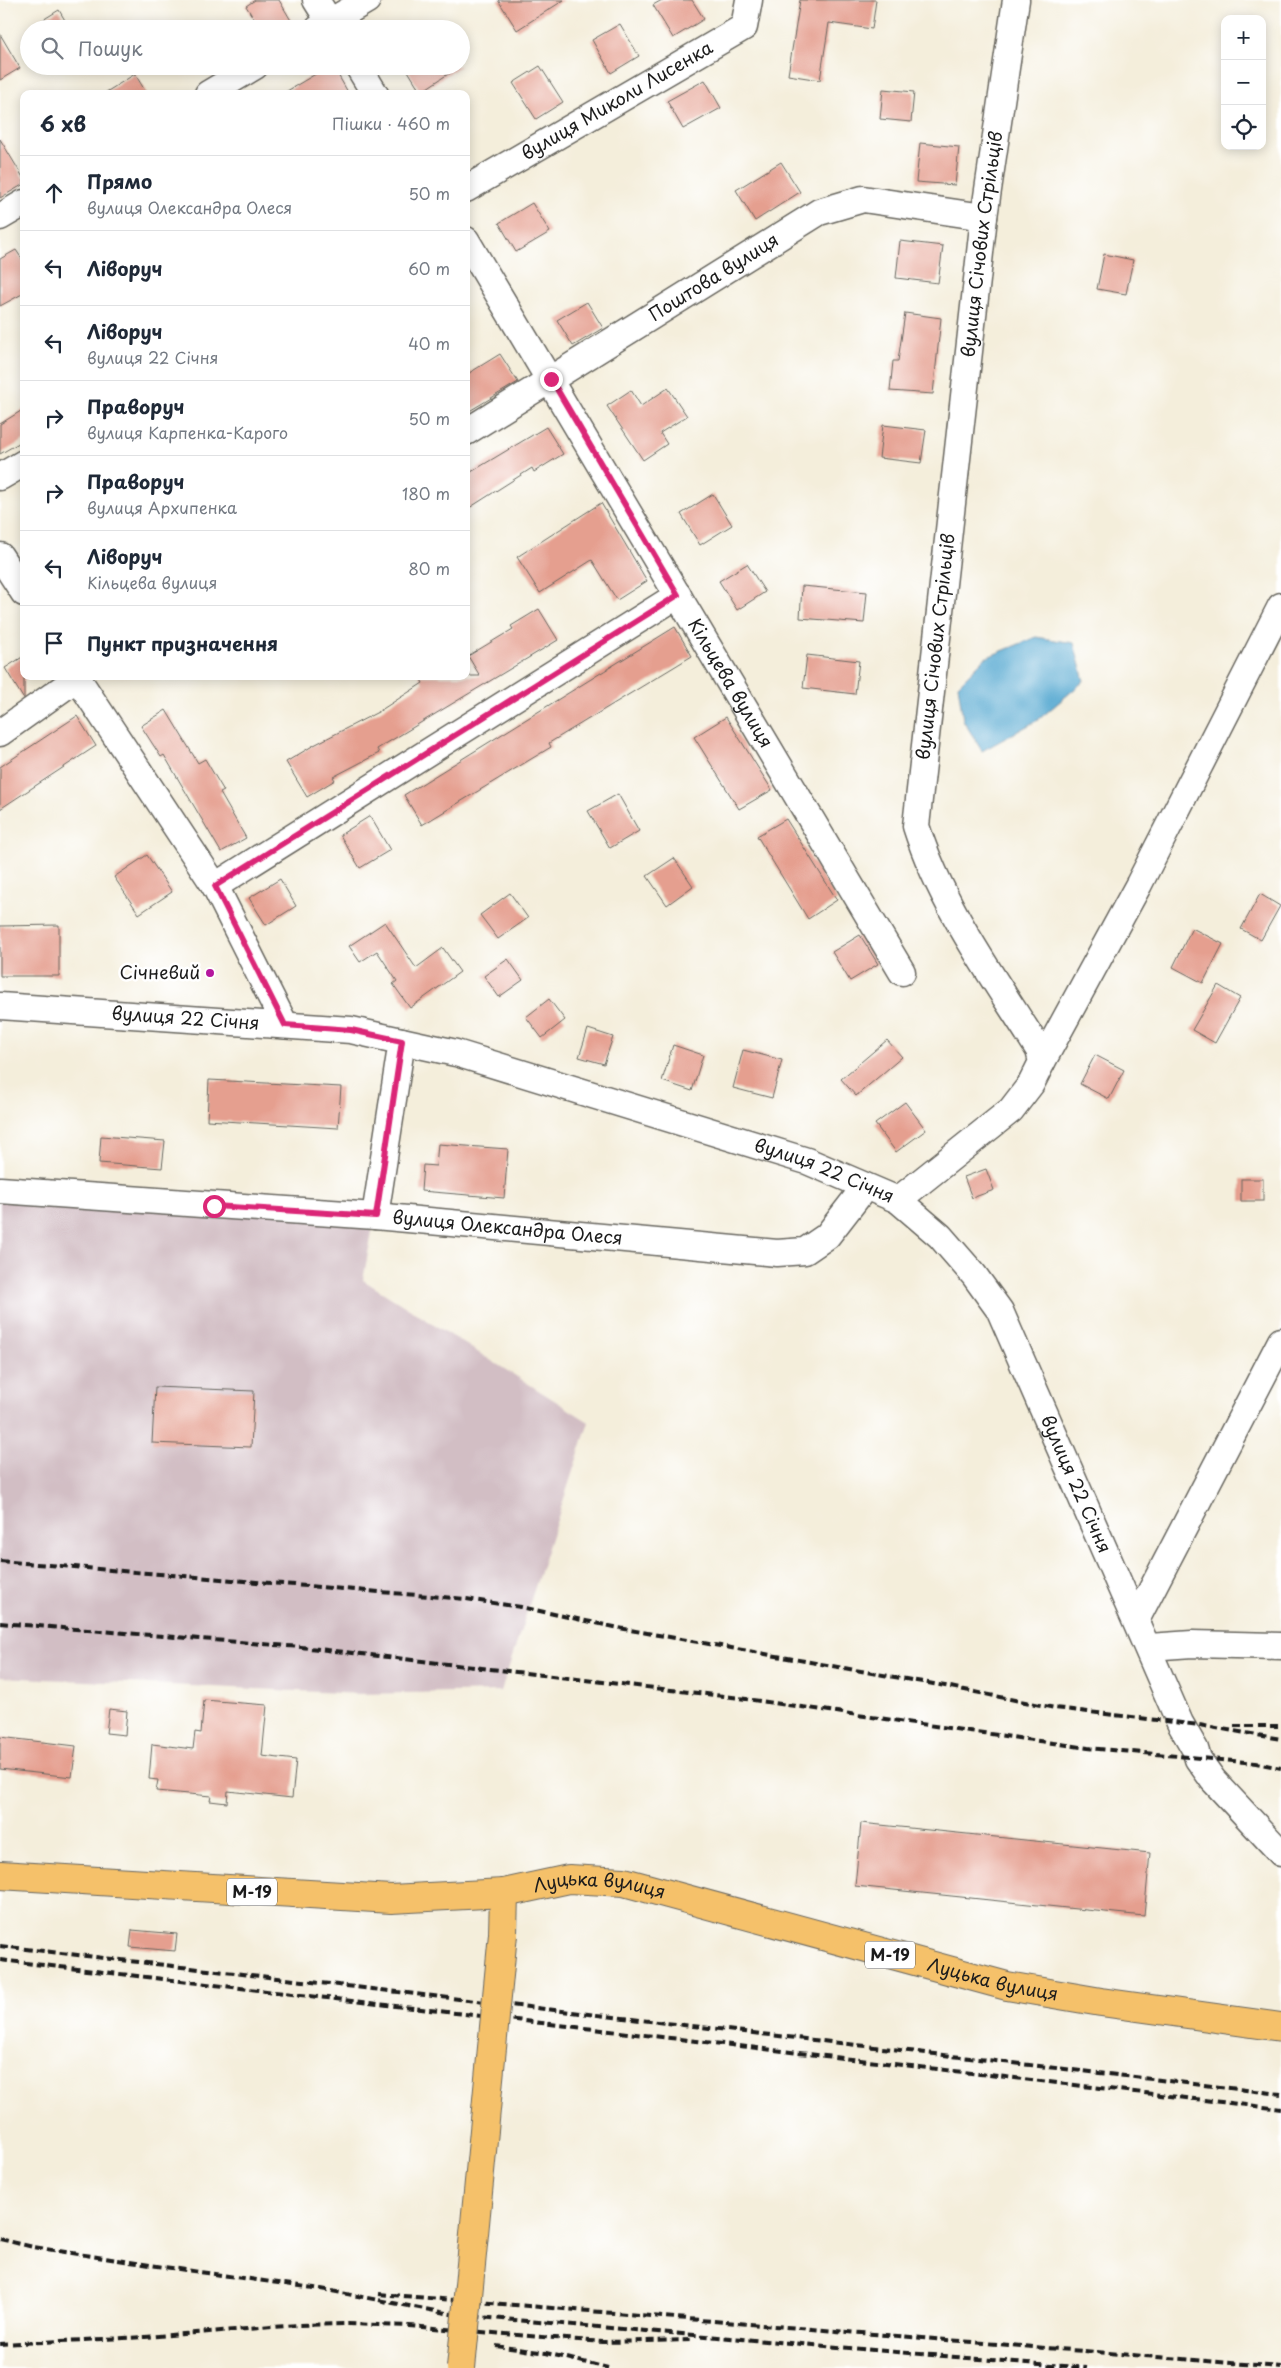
<!DOCTYPE html>
<html lang="uk">
<meta charset="utf-8">
<style>
:root{--surface:#fff;--page:#f2f2f3;--text:#1f2937;--muted:#747a83;--line:#e0e1e3}
body{margin:0;font-family:"Playpen Sans",sans-serif;background:var(--page);color:var(--text)}
.controls{position:absolute;right:15px;top:15px;display:grid;overflow:hidden;border-radius:10px;box-shadow:0 2px 12px #0003}
.controls button{width:45px;height:45px;display:grid;place-items:center;padding:0;border:0;border-bottom:1px solid var(--line);background:var(--surface);color:var(--text);font:25px sans-serif}
.stop{position:absolute;width:15px;height:15px;margin:-11px;border:4px solid #db2777;border-radius:50%;background:#fff}
.stop.end{background:#db2777;border-color:#fff;box-shadow:0 1px 5px #0008}
.list{margin:0;padding:0;list-style:none}
h2{display:flex;justify-content:space-between;align-items:center;height:65px;margin:0;padding:0 20px;font-size:21px}
h2 small{font-size:16px;font-weight:400;color:var(--muted)}
.list li{display:grid;grid-template-columns:32px 1fr auto;gap:15px;align-items:center;box-sizing:border-box;height:75px;padding:0 20px;border-top:1px solid var(--line)}
.list b{display:block;font-size:19px;white-space:nowrap}
.list p{margin:0;font-size:16px;white-space:nowrap;color:var(--muted)}
.list em{font-size:16px;font-style:normal;color:var(--muted)}
.icon{flex:none;width:28px;height:28px;fill:none;stroke:currentColor;stroke-width:2;stroke-linecap:round;stroke-linejoin:round}
.map{position:relative;flex:none;width:1281px;height:2368px;overflow:hidden}
.search{position:absolute;background:var(--surface);box-shadow:0 2px 12px #0003;left:20px;top:20px;width:450px;height:55px;display:flex;align-items:center;gap:12px;box-sizing:border-box;padding:0 18px;border-radius:28px;color:var(--muted);font-size:19px}
.panel{position:absolute;background:var(--surface);box-shadow:0 2px 12px #0003;left:20px;top:90px;width:450px;height:590px;border-radius:10px}
.map>svg:first-child{display:block}
.industrial{fill:#d2bec4}
.water{fill:#54a8d0;stroke:#386276}
.building{fill:#e59f8f}
.lines{fill:none;stroke-linecap:round;stroke-linejoin:round}
.minor-casing{stroke:#68665f;stroke-width:29}
.major-casing{stroke:#68665f;stroke-width:30}
.highway-casing{stroke:#68665f;stroke-width:30}
.minor{stroke:#fff;stroke-width:26}
.major{stroke:#f5c16b;stroke-width:28}
.highway{stroke:#f5c16b;stroke-width:28}
.rail{stroke:#1c1c1c;stroke-width:4;stroke-dasharray:8 4;stroke-linecap:butt}
.major-bridge-casing{stroke:#68665f;stroke-width:30;stroke-linecap:butt}
.major-bridge{stroke:#f5c16b;stroke-width:28}
.route{stroke:#db2777;stroke-width:6}
.poi-dot{fill:#b5179e;stroke:#fff;stroke-width:2}
.labels{text-anchor:middle;stroke-width:5;stroke-linejoin:round;paint-order:stroke}
.shield{fill:#fff;stroke:#606060;stroke-width:1}
.shield-label{font-size:16px;font-weight:bold;fill:#1c1c1c}
.street-label{font-size:18px;fill:#1c1c1c;stroke:#fff}
.poi-label{font-size:18px;fill:#1c1c1c;stroke:#fff;text-anchor:end}
</style>
<div class="map">
<svg width="1281" height="2368" viewBox="0 0 1281 2368">
<rect width="100%" height="100%" fill="#fff"/>
<filter id="ink" filterUnits="userSpaceOnUse"><feTurbulence type="fractalNoise" baseFrequency=".02" numOctaves="2"/><feDisplacementMap in="SourceGraphic" scale="10" xChannelSelector="R" yChannelSelector="G"/><feConvolveMatrix kernelMatrix="1 2 1 2 8 2 1 2 1" color-interpolation-filters="sRGB"/></filter>
<filter id="wash" filterUnits="userSpaceOnUse"><feTurbulence type="fractalNoise" baseFrequency=".0096" numOctaves="4" result="noise"/><feDisplacementMap in="SourceGraphic" scale="20" xChannelSelector="R" yChannelSelector="G"/><feGaussianBlur stdDeviation="1.12" result="paint"/><feColorMatrix in="noise" values="0 0 0 0 0 0 0 0 0 0 0 0 0 0 0 0 0 1.4 0 .05"/><feComposite in="paint" operator="in"/></filter>
<g filter="url(#wash)">
<rect width="100%" height="100%" fill="#f4eedb"/>
<!-- industrial -->
<path class="industrial" d="M0 1190 375 1216 363 1280 589 1422 501 1691 360 1694 0 1677Z"/>
<!-- water -->
<path class="water" d="M1036 637 1074 643 1084 681 1038 720 982 751 963 720 958 685 985 658Z"/>
<g id="blocks">
<!-- building -->
<g class="building">
<path d="M255 0H279L296 29H260L246 6Z"/>
<path d="M498 0H564L517 30Z"/>
<path d="M662 0H692L704 19 673 38 653 5Z"/>
<path d="M800 0H876L872 29 829 23 820 80 788 75Z"/>
<path d="M59 10 70 29H28Z"/>
<path d="M620 24 639 56 611 73 592 40Z"/>
<path d="M0 34 20 68 0 80Z"/>
<path d="M329 66H333L349 94H282Z"/>
<path d="M405 66H460L421 92Z"/>
<path d="M540 66 563 102 536 119 513 83Z"/>
<path d="M135 74 147 94H103Z"/>
<path d="M705 80 721 108 683 129 667 101Z"/>
<path d="M883 89 914 92 911 122 880 119Z"/>
<path d="M0 139 24 179V184L0 198Z"/>
<path d="M920 143 959 147 955 185 916 182Z"/>
<path d="M781 162 800 192 755 221 736 190Z"/>
<path d="M532 203 550 232 516 252 499 223Z"/>
<path d="M900 241 943 246 938 283 896 278Z"/>
<path d="M16 250 24 262V293L0 306V259Z"/>
<path d="M1104 254 1133 260 1126 294 1097 289Z"/>
<path d="M587 302 603 328 573 346 557 320Z"/>
<path d="M905 313 941 318 933 394 890 391 893 361H898Z"/>
<path d="M500 354 518 382 466 413V375Z"/>
<path d="M668 388 687 416 660 433 667 444 643 460 607 406 631 390 641 406Z"/>
<path d="M24 409V440L0 454V424Z"/>
<path d="M883 425 926 430 921 463 879 458Z"/>
<path d="M546 427 563 454 534 472 532 468 466 510V475Z"/>
<path d="M713 494 732 525 700 545 681 514Z"/>
<path d="M601 503 647 581 617 600 592 560 540 593 517 557Z"/>
<path d="M747 564 765 592 737 610 719 581Z"/>
<path d="M802 586 867 592 864 623 800 618Z"/>
<path d="M539 609 558 640 377 749 379 753 333 777 335 780 307 797 286 762 314 745 378 712 423 683 419 676H480L468 656 513 629 511 626Z"/>
<path d="M675 627 692 656 549 743 551 747 422 825 404 795Z"/>
<path d="M807 655 859 661 855 694 803 688Z"/>
<path d="M24 656V698H23L5 668Z"/>
<path d="M166 710 198 763 205 759 224 791 220 793 246 838 221 852 164 755 161 757 141 726Z"/>
<path d="M77 716 96 746 0 809V767Z"/>
<path d="M726 717 772 790 739 809 694 737Z"/>
<path d="M618 794 639 831 610 848 588 811Z"/>
<path d="M370 816 390 850 360 868 340 835Z"/>
<path d="M786 819 837 900 808 919 757 836Z"/>
<path d="M147 855 172 892 139 914 114 877Z"/>
<path d="M674 858 693 886 667 905 647 876Z"/>
<path d="M280 879 296 906 266 925 249 898Z"/>
<path d="M510 893 528 918 498 939 480 915Z"/>
<path d="M1260 894 1280 906 1261 940 1241 929Z"/>
<path d="M385 922 416 968 443 948 460 972 410 1008 393 984 397 981 377 951 360 962 349 946Z"/>
<path d="M59 925V976H0V926Z"/>
<path d="M1192 928 1223 944 1203 983 1173 967Z"/>
<path d="M860 935 878 964 850 981 832 952Z"/>
<path d="M508 959 523 980 499 997 484 976Z"/>
<path d="M1218 985 1240 998 1215 1043 1192 1030Z"/>
<path d="M549 999 565 1020 542 1038 526 1017Z"/>
<path d="M588 1029 613 1037 604 1064 579 1057Z"/>
<path d="M887 1040 902 1057 856 1096 841 1079Z"/>
<path d="M673 1045 703 1055 692 1091 662 1081Z"/>
<path d="M743 1050 782 1060 772 1098 733 1088Z"/>
<path d="M1095 1055 1124 1070 1109 1099 1080 1084Z"/>
<path d="M209 1080 341 1087 338 1128 207 1120Z"/>
<path d="M905 1102 926 1130 896 1152 875 1124Z"/>
<path d="M101 1136 165 1141 162 1168 99 1163Z"/>
<path d="M438 1144 508 1149 504 1198 421 1191 423 1165 436 1166Z"/>
<path d="M986 1169 994 1190 972 1198 964 1177Z"/>
<rect x="1241" y="1179" width="22" height="22"/>
<path d="M155 1387 254 1391 251 1447 152 1443Z"/>
<path d="M204 1700 267 1705 262 1756 296 1760 292 1798 228 1791 227 1803 210 1801 211 1796 156 1791 158 1780 149 1779 152 1744 193 1749 195 1732 201 1733Z"/>
<path d="M109 1709 127 1711 125 1735 106 1733Z"/>
<path d="M0 1737 76 1746 72 1777 0 1769Z"/>
<path d="M861 1823 1150 1853 1144 1916 855 1886Z"/>
<path d="M132 1930 177 1934 175 1951 130 1947Z"/>
</g>
</g>
</g>
<g filter="url(#ink)">
<use href="#blocks" fill-opacity="0" stroke="#68665f" stroke-width="1"/>
<g class="lines">
<defs>
<g id="minor">
<path d="M316 0 334 29"/>
<path d="M318 29 367 0"/>
<path d="M358 66 375 94"/>
<path d="M208 94 255 66"/>
<path id="s1" d="M466 189 744 27 749 0"/>
<path d="M0 217 24 203"/>
<path id="s2" d="M466 240 902 972"/>
<path id="s3" d="M466 432 819 212 863 199 984 217"/>
<path d="M0 477 24 463"/>
<path d="M0 556 24 593"/>
<path d="M76 676 215 886 285 1025"/>
<path d="M0 733 80 676"/>
<path d="M215 886 678 595"/>
<path id="s4" d="M0 1006 351 1030 456 1053 807 1161 898 1200 940 1236 974 1275 1000 1311 1180 1723 1195 1749 1198 1759 1213 1780 1281 1853"/>
<path d="M1042 1062 1139 884 1281 606"/>
<path id="s5" d="M0 1190 375 1216 777 1253 805 1251 827 1236 865 1187"/>
<path id="s6" d="M898 1200 1011 1110 1031 1084 1042 1062 1039 1050C994 978 942 908 916 826L984 217 1016 0"/>
<path d="M375 1216 402 1041"/>
<path d="M1136 1620 1281 1341"/>
<path d="M1149 1647 1192 1644 1281 1646"/>
</g>
<path id="major" d="M503 1934 504 1893"/>
<g id="highway">
<path id="s7" d="M0 1875 391 1899 504 1893 569 1879 624 1882 1007 1986 1101 2002 1281 2027"/>
</g>
</defs>
<!-- minor casing -->
<use href="#minor" class="minor-casing"/>
<!-- major casing -->
<use href="#major" class="major-casing"/>
<!-- highway casing -->
<use href="#highway" class="highway-casing"/>
<!-- minor -->
<use href="#minor" class="minor"/>
<!-- major -->
<use href="#major" class="major"/>
<!-- highway -->
<use href="#highway" class="highway"/>
<!-- rail -->
<g class="rail">
<path d="M0 1561 466 1599 521 1607 619 1628 945 1686 1055 1708 1199 1725 1281 1739"/>
<path d="M0 1623 301 1647 732 1697 1088 1748 1256 1763 1281 1768"/>
<path d="M1234 1726H1281"/>
<path d="M0 1946 1281 2094"/>
<path d="M0 1960 1281 2109"/>
<path d="M0 2239 33 2247 150 2265 321 2289 456 2315 1087 2368"/>
<path d="M379 2294 1281 2367"/>
<path d="M0 2344 145 2337 298 2325 348 2324 409 2326 603 2342 692 2340"/>
<path d="M496 2346 546 2353 608 2368"/>
</g>
<defs>
<path id="major-bridge" d="M461 2368 503 1934"/>
</defs>
<!-- major-bridge casing -->
<use href="#major-bridge" class="major-bridge-casing"/>
<!-- major-bridge -->
<use href="#major-bridge" class="major-bridge"/>
</g>
</g>
<g class="lines" filter="url(#ink)">
<!-- route -->
<path class="route" d="M214 1206 376 1216 402 1041 351 1030 285 1025 215 886 678 595 551 379"/>
</g>
<!-- markers -->
<circle class="poi-dot" cx="210" cy="973" r="5"/>
<g class="labels">
<!-- shield labels -->
<g class="shield">
<rect x="227" y="1878.5" width="50" height="27" rx="4"/>
<rect x="865" y="1941.5" width="50" height="27" rx="4"/>
</g>
<g class="shield-label">
<text x="252" y="1898">М-19</text>
<text x="890" y="1961">М-19</text>
</g>
<!-- street labels -->
<g class="street-label">
<text dy="6" stroke="none"><textPath href="#s1" startOffset="175">вулиця Миколи Лисенка</textPath></text>
<text dy="6" stroke="none"><textPath href="#s6" startOffset="1056">вулиця Січових Стрільців</textPath></text>
<text dy="6" stroke="none"><textPath href="#s3" startOffset="292">Поштова вулиця</textPath></text>
<text dy="6" stroke="none"><textPath href="#s6" startOffset="651">вулиця Січових Стрільців</textPath></text>
<text dy="6" stroke="none"><textPath href="#s2" startOffset="516">Кільцева вулиця</textPath></text>
<text dy="6" stroke="none"><textPath href="#s4" startOffset="186">вулиця 22 Січня</textPath></text>
<text dy="6" stroke="none"><textPath href="#s4" startOffset="846">вулиця 22 Січня</textPath></text>
<text dy="6" stroke="none"><textPath href="#s5" startOffset="509">вулиця Олександра Олеся</textPath></text>
<text dy="6" stroke="none"><textPath href="#s4" startOffset="1266">вулиця 22 Січня</textPath></text>
<text dy="6" stroke="none"><textPath href="#s7" startOffset="602">Луцька вулиця</textPath></text>
<text dy="6" stroke="none"><textPath href="#s7" startOffset="1008">Луцька вулиця</textPath></text>
</g>
<!-- poi labels -->
<g class="poi-label">
<text x="200" y="979">Січневий</text>
</g>
</g>
</svg>
<div class="controls">
<button>+</button>
<button>−</button>
<button><svg class="icon" aria-label="locate" viewBox="0 0 24 24"><circle cx="12" cy="12" r="6"/><path d="M12 2v4M12 18v4M2 12h4M18 12h4"/></svg></button>
</div>
<div class="stop" style="left:214px;top:1206px"></div>
<div class="stop end" style="left:551px;top:379px"></div>
<div class="search"><svg class="icon" aria-label="search" viewBox="0 0 24 24"><circle cx="10" cy="10" r="6"/><path d="M15 15l6 6"/></svg>Пошук</div>
<section class="panel">
<h2>6 хв<small>Пішки · 460 m</small></h2>
<ul class="list">
<li><svg class="icon" aria-label="ahead" viewBox="0 0 24 24"><path d="M12 20V5M6 11l6-6 6 6"/></svg><div><b>Прямо</b><p>вулиця Олександра Олеся</p></div><em>50 m</em></li>
<li><svg class="icon" aria-label="left" viewBox="0 0 24 24"><path d="M17 20v-9H6M10 6l-5 5 5 5"/></svg><div><b>Ліворуч</b></div><em>60 m</em></li>
<li><svg class="icon" aria-label="left" viewBox="0 0 24 24"><path d="M17 20v-9H6M10 6l-5 5 5 5"/></svg><div><b>Ліворуч</b><p>вулиця 22 Січня</p></div><em>40 m</em></li>
<li><svg class="icon" aria-label="right" viewBox="0 0 24 24"><path d="M7 20v-9h11M14 6l5 5-5 5"/></svg><div><b>Праворуч</b><p>вулиця Карпенка-Карого</p></div><em>50 m</em></li>
<li><svg class="icon" aria-label="right" viewBox="0 0 24 24"><path d="M7 20v-9h11M14 6l5 5-5 5"/></svg><div><b>Праворуч</b><p>вулиця Архипенка</p></div><em>180 m</em></li>
<li><svg class="icon" aria-label="left" viewBox="0 0 24 24"><path d="M17 20v-9H6M10 6l-5 5 5 5"/></svg><div><b>Ліворуч</b><p>Кільцева вулиця</p></div><em>80 m</em></li>
<li><svg class="icon" aria-label="arrive" viewBox="0 0 24 24"><path d="M6 21V4h12l-3 4 3 4H6"/></svg><div><b>Пункт призначення</b></div></li>
</ul>
</section>
</div>
